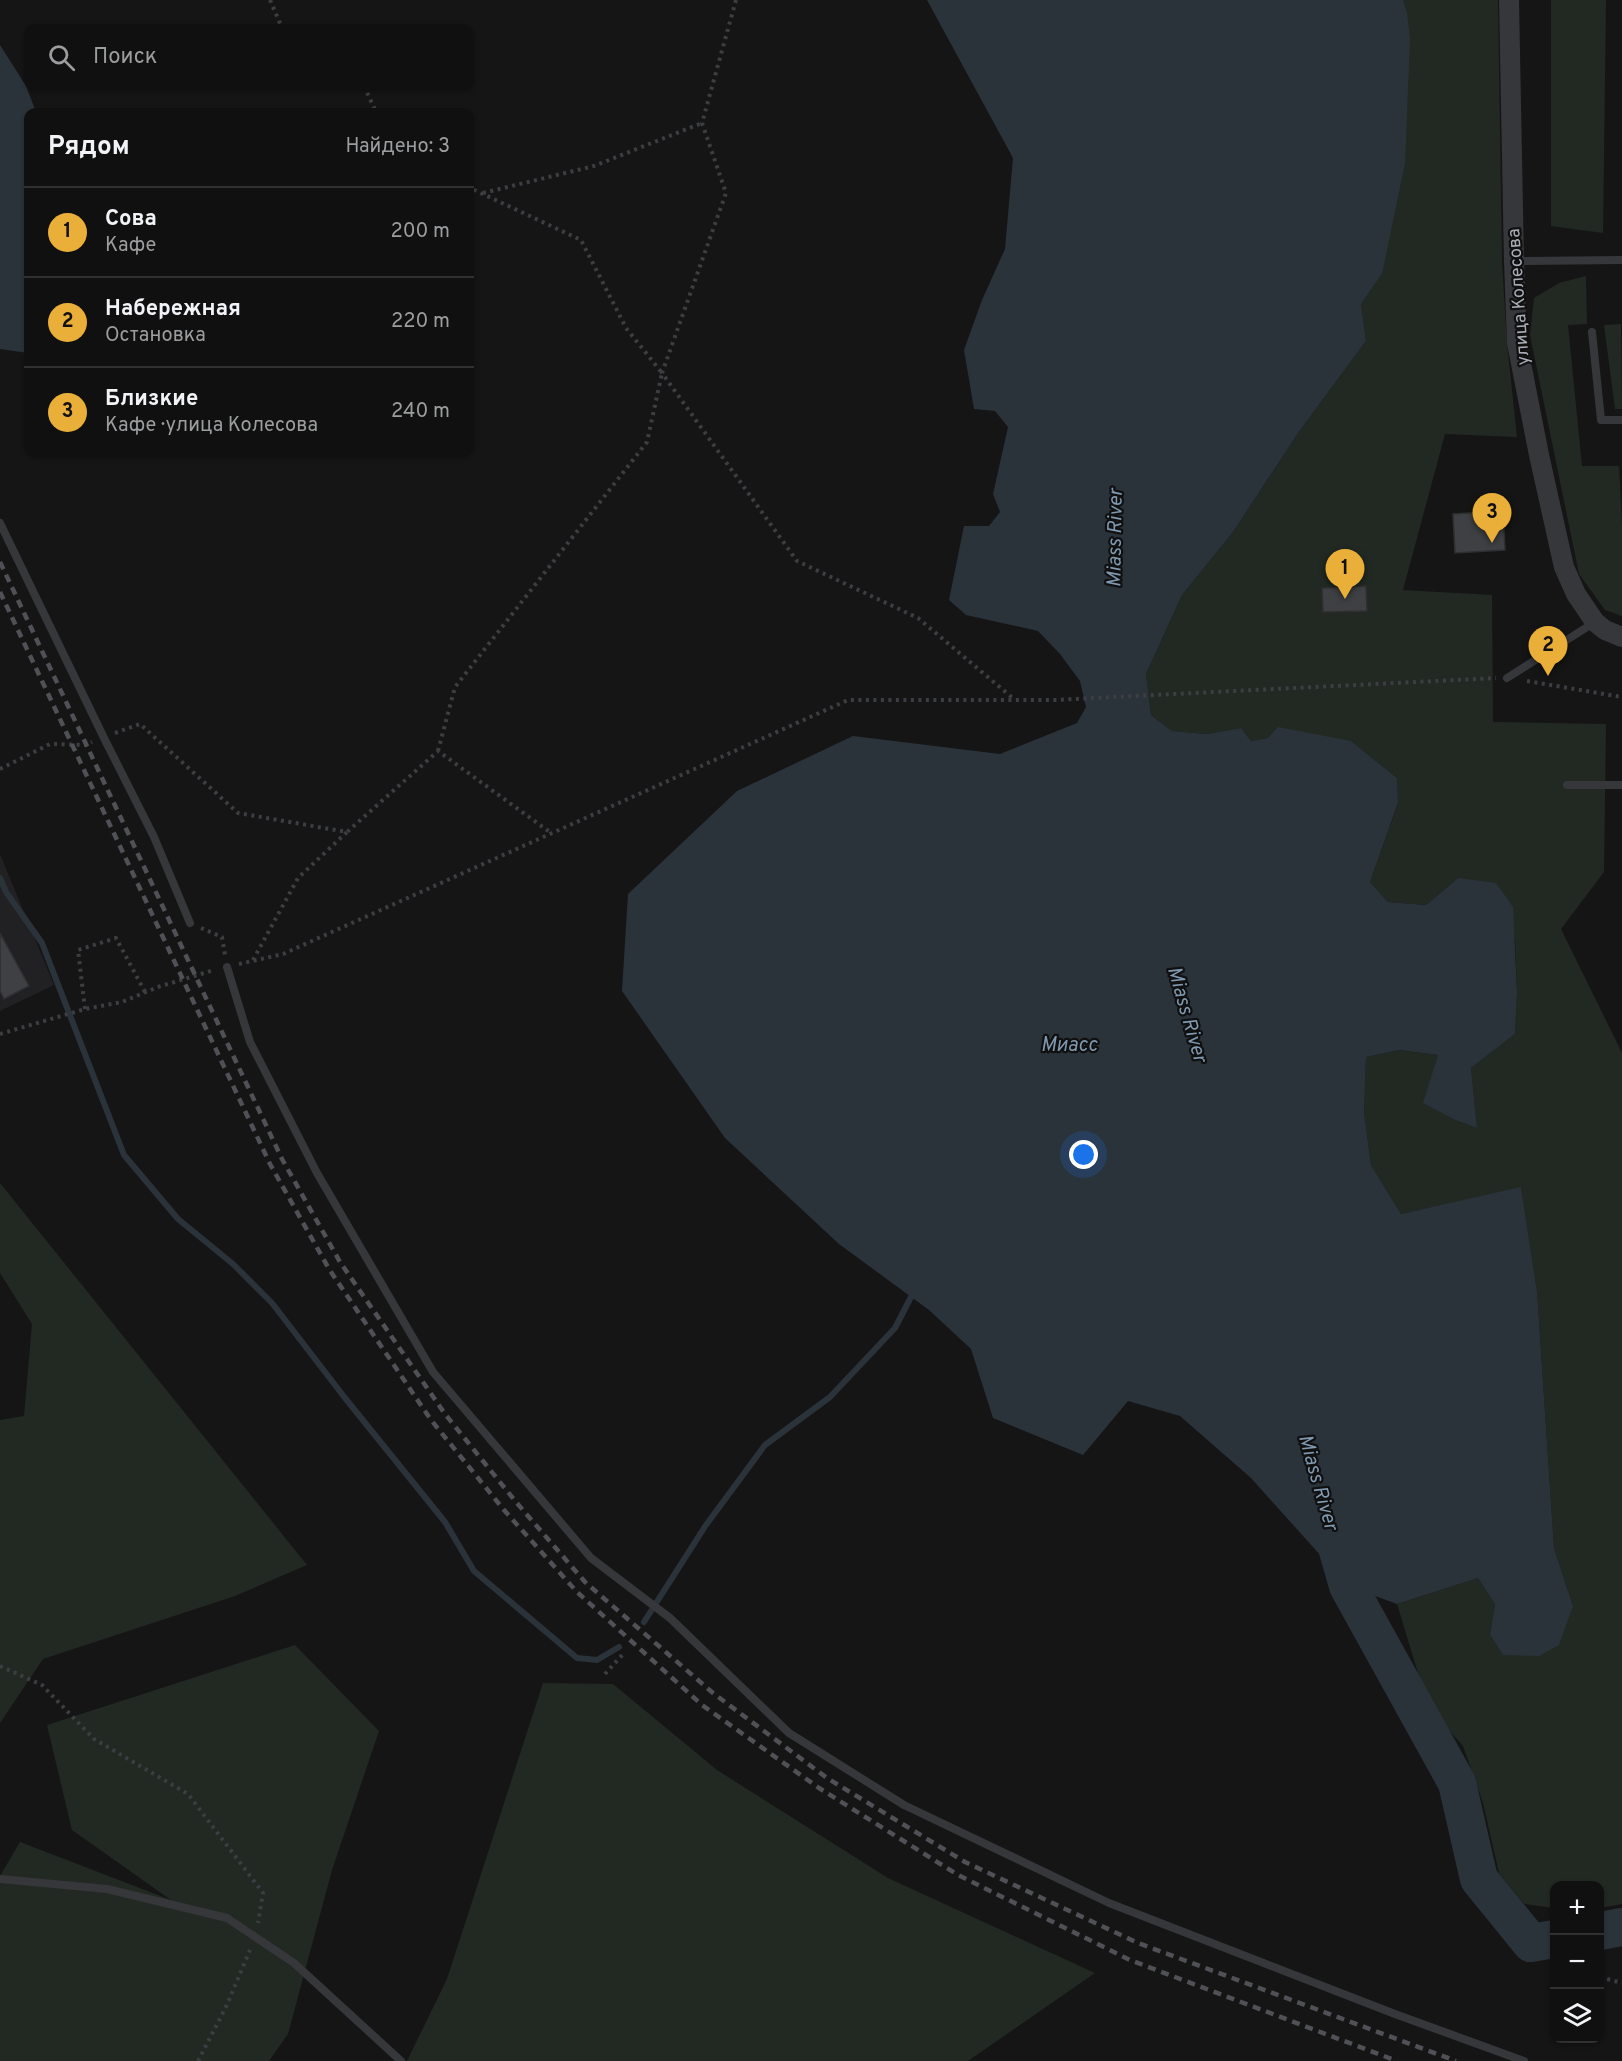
<!DOCTYPE html>
<html lang="ru">
<meta charset="utf-8">
<style>
:root{--surface:#101010;--page:#1e1e1e;--text:#f1f3f6;--muted:#9c9d9f;--line:#303030;--accent:#eaaf39}
body{margin:0;font-family:Overpass,sans-serif;background:var(--page);color:var(--text)}
.controls{position:absolute;right:18px;bottom:18px;display:grid;overflow:hidden;border-radius:12px;box-shadow:0 2px 4px #0004}
.controls button{width:54px;height:54px;display:grid;place-items:center;padding:0;border:0;border-bottom:2px solid var(--line);background:var(--surface);color:var(--text);font:30px sans-serif}
.you{position:absolute;left:1084px;top:1155px;width:21px;height:21px;margin:-15px;border:4px solid #fff;border-radius:50%;background:#1a73e8;box-shadow:0 0 0 9px #1a73e833}
.badge{display:grid;place-items:center;width:39px;height:39px;border-radius:50%;background:var(--accent);color:#111;font-size:20px;font-weight:700}
.pin{position:absolute;translate:-50% -50px;filter:drop-shadow(0 2px 3px #0008)}
.pin::after{content:'';position:absolute;top:32px;width:21px;height:18px;background:inherit;clip-path:polygon(0 0,100% 0,50% 100%)}
.list{margin:0;padding:0;list-style:none}
h2{display:flex;justify-content:space-between;align-items:center;height:78px;margin:0;padding:0 24px;font-size:26px}
h2 small{font-size:20px;font-weight:400;color:var(--muted)}
.list li{display:grid;grid-template-columns:39px 1fr auto;gap:18px;align-items:center;box-sizing:border-box;height:90px;padding:0 24px;border-top:2px solid var(--line)}
.list b{display:block;font-size:22px;white-space:nowrap}
.list p{margin:0;font-size:20px;white-space:nowrap;color:var(--muted)}
.list em{font-size:20px;font-style:normal;color:var(--muted)}
.icon{flex:none;width:33px;height:33px;fill:none;stroke:currentColor;stroke-width:2;stroke-linecap:round;stroke-linejoin:round}
.map{position:relative;flex:none;width:1622px;height:2061px;overflow:hidden}
.search{position:absolute;background:var(--surface);box-shadow:0 2px 4px #0004;left:24px;top:24px;width:450px;height:66px;display:flex;align-items:center;gap:15px;box-sizing:border-box;padding:0 21px;border-radius:12px;color:var(--muted);font-size:22px}
.panel{position:absolute;background:var(--surface);box-shadow:0 2px 4px #0004;left:24px;top:108px;width:450px;height:348px;border-radius:12px}
.map>svg:first-child{display:block}
.built{fill:#212123}
.green{fill:#212922}
.water{fill:#2b333a}
.lines{fill:none;stroke-linecap:round;stroke-linejoin:round}
.stream{stroke:#2b333a;stroke-width:6}
.river{stroke:#2b333a;stroke-width:38}
.building{fill:#3f4043;stroke:#2f2f32;stroke-width:1.5}
.path{stroke:#3c3e42;stroke-width:4;stroke-dasharray:3 4.5;stroke-linecap:butt}
.service{stroke:#36373b;stroke-width:8}
.tertiary{stroke:#36373b;stroke-width:20}
.rail{stroke:#4f5156;stroke-width:4.5;stroke-dasharray:8 6;stroke-linecap:butt}
.labels{text-anchor:middle;stroke-width:4.5;stroke-linejoin:round;paint-order:stroke}
.street-label{font-size:18px;fill:#a7acb6;stroke:#101011}
.water-label{font-size:20px;font-style:italic;fill:#7f99b0;stroke:#101011}
</style>
<div class="map">
<svg width="1622" height="2061" viewBox="0 0 1622 2061">
<rect width="100%" height="100%" fill="#151516"/>
<!-- built -->
<path class="built" d="M0 854 54 985 0 1011Z"/>
<!-- green -->
<g class="green">
<path d="M1403 0H1498L1502 263 1507 343 1517 437 1445 434 1403 590 1492 595 1493 722 1606 724 1604 872 1561 929 1622 1053V1904L1600 1908V1886H1554V1908L1524 1904 1499 1873 1483 1803 1463 1746 1428 1706 1397 1604 1478 1578 1495 1604 1490 1634 1573 1606 1554 1548 1537 1291 1521 1188 1401 1214 1371 1165 1364 1112 1366 1057 1400 1050 1438 1055 1424 1103 1455 1120 1477 1128 1471 1068 1515 1034 1517 993 1515 939 1458 878 1426 905 1388 902 1370 882 1398 804 1397 778 1351 741 1268 738 1251 741 1241 728 1207 734 1172 731 1151 715 1146 674 1182 595 1233 532 1298 433 1366 341 1361 304 1382 274 1407 12Z"/>
<path d="M1551 0H1606L1603 233 1551 226Z"/>
<path d="M1586 276 1587 324 1568 325 1582 466H1619L1622 525V616L1605 610 1579 574 1530 335 1534 298 1559 283Z"/>
<path d="M1621 324 1622 409H1615L1604 325Z"/>
<path d="M0 1183 307 1565 235 1596 43 1659 0 1723V1420L24 1416 32 1324 0 1273Z"/>
<path d="M295 1645 379 1731 332 1870 288 2034 269 2061H0V1876L20 1842 171 1900 72 1830 47 1725Z"/>
<path d="M543 1683 613 1684 717 1770 888 1878 1095 1973 968 2061H407L447 1979Z"/>
</g>
<!-- water -->
<g class="water">
<path d="M927 0H1403L1407 12 1410 39 1405 163 1382 274 1361 304 1366 341 1298 433 1233 532 1182 595 1146 674 1151 715 1172 731 1207 734 1241 728 1251 741 1268 738 1278 727 1351 741 1397 778 1398 803 1370 882 1388 902 1426 905 1458 878 1496 883 1513 907 1517 993 1515 1034 1471 1068 1477 1128 1455 1120 1423 1103 1438 1055 1400 1050 1366 1057 1364 1112 1371 1165 1401 1214 1521 1187 1537 1291 1554 1548 1573 1606 1559 1645 1539 1656 1503 1655 1490 1634 1495 1604 1478 1578 1397 1604 1348 1586 1251 1478 1180 1416 1128 1401 1083 1455 993 1418 971 1349 929 1310 839 1244 725 1138 622 991 628 894 737 791 853 736 1000 754 1077 723 1086 707 1080 681 1060 654 1038 631 966 615 949 600 964 526H989L1000 512 993 494 1008 427 995 411 974 409 964 350 982 300 1005 249 1013 158Z"/>
<path d="M0 45 26 86 36 112H28V353L0 349Z"/>
</g>
<g class="lines">
<!-- stream -->
<g class="stream">
<path d="M0 878 6 892 42 943 124 1155 178 1219 233 1264 272 1303 345 1398 445 1522 474 1571 577 1658 597 1660 619 1647"/>
<path d="M644 1622 706 1525 765 1445 830 1397 895 1328 911 1297"/>
</g>
<!-- river -->
<g class="river">
<path d="M1334 1537 1348 1586 1457 1783 1479 1879 1531 1943 1554 1939"/>
<path d="M1600 1931 1622 1927"/>
</g>
</g>
<!-- building -->
<g class="building">
<path d="M1503 511 1505 550 1455 553 1453 514Z"/>
<path d="M1366 586 1367 611 1323 612 1322 588Z"/>
<path d="M0 933 29 986 4 999 0 991Z"/>
</g>
<g class="lines">
<!-- path -->
<g class="path">
<path d="M270 0 282 28"/>
<path d="M736 0 702 123 726 193 662 373 797 561 918 618 1015 700"/>
<path d="M364 86 376 112"/>
<path d="M483 193 594 166 702 123"/>
<path d="M1527 681 1622 697"/>
<path d="M115 733 140 724 238 813 347 832 438 751 551 833"/>
<path d="M438 751 455 687 647 442 662 373 626 328 581 240 470 188"/>
<path d="M0 769 50 744 86 745 92 742"/>
<path d="M201 928 222 937 225 955"/>
<path d="M253 960 298 878 347 832"/>
<path d="M239 964 283 954 848 700H1055L1496 678"/>
<path d="M85 1009 78 950 116 938 145 992"/>
<path d="M0 1034 85 1009 122 1002 158 987 214 970"/>
<path d="M0 1666 42 1685 94 1739 188 1794 263 1893 258 1923"/>
<path d="M605 1674 624 1653"/>
<path d="M1552 1965 1554 1966"/>
<path d="M1600 1977 1622 1983"/>
<path d="M198 2061 226 2007 250 1950"/>
</g>
<!-- service -->
<g class="service">
<path d="M1514 261 1622 260"/>
<path d="M1592 332 1601 420H1622"/>
<path d="M0 523 104 738 154 837 190 923"/>
<path d="M1507 678 1595 622"/>
<path d="M1567 785H1622"/>
<path d="M227 967 250 1042 317 1173 433 1372 591 1558 670 1618 789 1733 904 1805 1109 1903 1395 2014 1524 2061"/>
<path d="M0 1879 107 1889 227 1918 294 1963 401 2061"/>
</g>
<!-- tertiary -->
<path class="tertiary" d="M1509 0 1514 261 1517 343 1539 455 1564 567 1576 594 1595 622 1605 630 1622 637"/>
<!-- rail -->
<g class="rail">
<path d="M0 562 282 1159 340 1262 445 1414 516 1502 585 1582 713 1693 827 1778 965 1862 1138 1943 1456 2061"/>
<path d="M0 592 270 1164 329 1269 431 1420 504 1510 577 1592 702 1705 819 1788 958 1875 1130 1960 1397 2061"/>
</g>
</g>
<g class="labels">
<!-- street labels -->
<g class="street-label">
<text transform="translate(1518 297) rotate(-94)" y="6">улица Колесова</text>
</g>
<!-- water labels -->
<g class="water-label">
<text transform="translate(1114 538) rotate(-89)" y="7">Miass River</text>
<text transform="translate(1188 1014) rotate(74)" y="7">Miass River</text>
<text x="1069" y="1051">Миасс</text>
<text transform="translate(1319 1482) rotate(74)" y="7">Miass River</text>
</g>
</g>
</svg>
<div class="controls">
<button>+</button>
<button>−</button>
<button><svg class="icon" aria-label="layers" viewBox="0 0 24 24"><path d="M12 4l9 5-9 5-9-5zM3 14l9 5 9-5"/></svg></button>
</div>
<div class="you"></div>
<div class="pin badge" style="left:1345px;top:599px">1</div>
<div class="pin badge" style="left:1548px;top:676px">2</div>
<div class="pin badge" style="left:1492px;top:543px">3</div>
<div class="search"><svg class="icon" aria-label="search" viewBox="0 0 24 24"><circle cx="10" cy="10" r="6"/><path d="M15 15l6 6"/></svg>Поиск</div>
<section class="panel">
<h2>Рядом<small>Найдено: 3</small></h2>
<ul class="list">
<li><span class="badge">1</span><div><b>Сова</b><p>Кафе</p></div><em>200 m</em></li>
<li><span class="badge">2</span><div><b>Набережная</b><p>Остановка</p></div><em>220 m</em></li>
<li><span class="badge">3</span><div><b>Близкие</b><p>Кафе · улица Колесова</p></div><em>240 m</em></li>
</ul>
</section>
</div>
